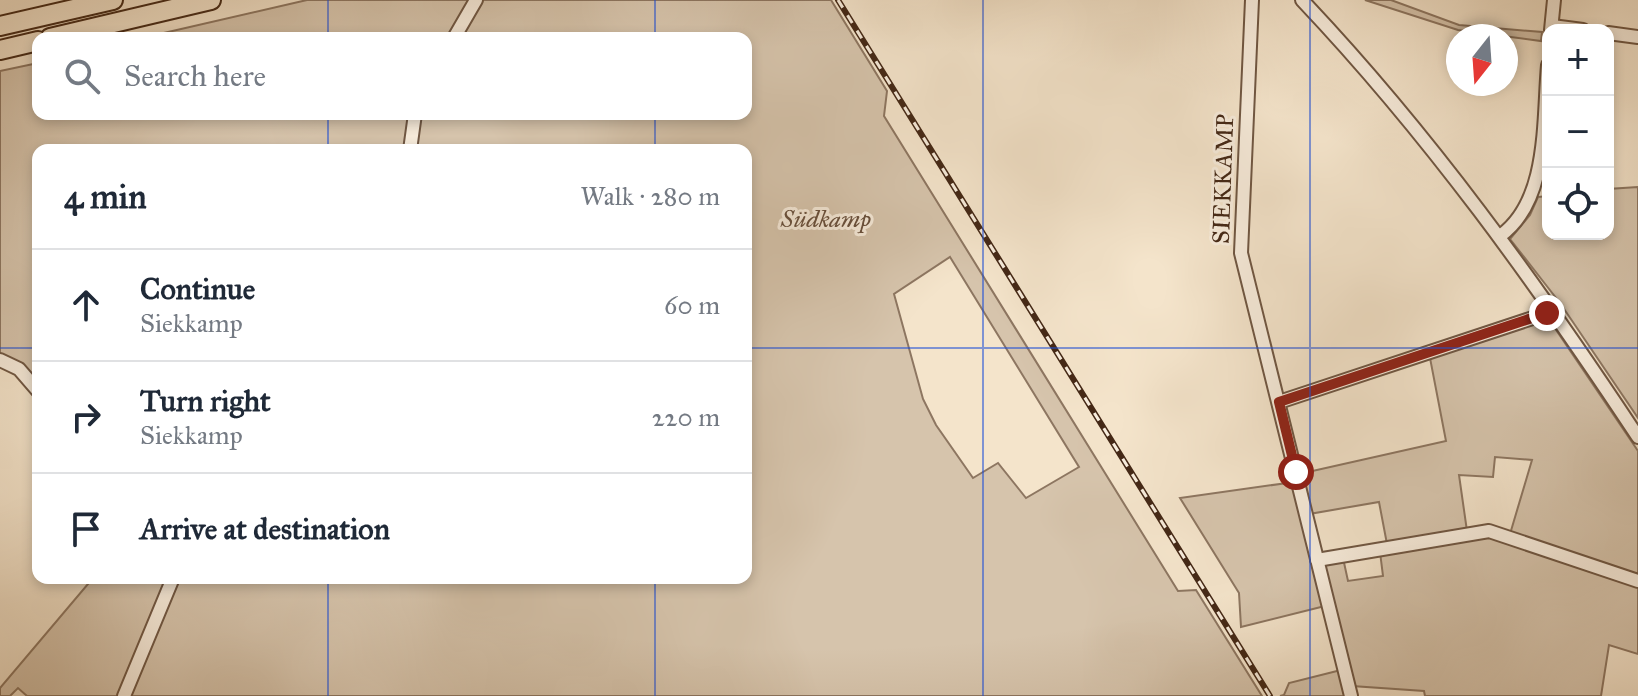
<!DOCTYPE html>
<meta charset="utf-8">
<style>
:root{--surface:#fff;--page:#f2f2f3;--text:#1f2937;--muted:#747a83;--line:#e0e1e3}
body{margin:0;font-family:"IM FELL Great Primer",serif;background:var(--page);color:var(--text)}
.controls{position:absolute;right:24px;top:24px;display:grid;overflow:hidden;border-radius:16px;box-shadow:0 4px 12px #0003}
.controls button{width:72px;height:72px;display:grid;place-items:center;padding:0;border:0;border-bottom:2px solid var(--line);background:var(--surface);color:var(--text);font:40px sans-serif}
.compass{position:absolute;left:1446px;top:24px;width:72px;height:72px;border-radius:50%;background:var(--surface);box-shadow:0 4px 12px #0003;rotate:197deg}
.stop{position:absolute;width:24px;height:24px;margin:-18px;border:6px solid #8f2418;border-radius:50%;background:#fff}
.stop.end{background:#8f2418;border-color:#fff;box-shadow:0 2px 8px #0008}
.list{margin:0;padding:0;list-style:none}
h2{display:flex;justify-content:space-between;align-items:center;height:104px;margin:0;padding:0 32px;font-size:34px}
h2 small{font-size:26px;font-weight:400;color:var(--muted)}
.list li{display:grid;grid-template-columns:52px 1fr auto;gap:24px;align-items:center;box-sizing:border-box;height:112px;padding:0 32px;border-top:2px solid var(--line)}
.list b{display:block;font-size:30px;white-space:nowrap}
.list p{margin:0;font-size:26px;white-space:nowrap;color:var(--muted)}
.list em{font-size:26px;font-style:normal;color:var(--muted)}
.icon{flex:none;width:44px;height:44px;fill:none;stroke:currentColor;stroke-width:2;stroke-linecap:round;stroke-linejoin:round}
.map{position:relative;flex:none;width:1638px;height:696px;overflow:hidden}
.search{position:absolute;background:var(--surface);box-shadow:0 4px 12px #0003;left:32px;top:32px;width:720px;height:88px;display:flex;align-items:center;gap:20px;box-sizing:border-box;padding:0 28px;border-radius:16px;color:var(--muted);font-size:30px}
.panel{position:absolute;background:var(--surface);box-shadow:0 4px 12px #0003;left:32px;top:144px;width:720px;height:440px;border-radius:16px}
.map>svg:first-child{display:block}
.green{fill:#d6c4ac;stroke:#8d7661;stroke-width:2;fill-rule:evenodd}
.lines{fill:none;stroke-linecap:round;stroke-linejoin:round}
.minor-casing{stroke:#705743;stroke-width:16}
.highway-casing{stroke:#442816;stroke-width:22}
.minor{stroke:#f8eddd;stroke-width:12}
.highway{stroke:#f4e4cb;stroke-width:18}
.rail-casing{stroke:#442816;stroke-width:6}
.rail{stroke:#f8eddd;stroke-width:3;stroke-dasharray:9;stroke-linecap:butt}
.route{stroke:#8f2418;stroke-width:10}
.grid{fill:none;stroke:#1d4ed8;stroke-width:2;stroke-opacity:0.55}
.labels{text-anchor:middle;stroke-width:6;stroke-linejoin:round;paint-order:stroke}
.street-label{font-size:24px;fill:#442816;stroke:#f8eddd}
.park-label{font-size:24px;font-style:italic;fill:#684f3c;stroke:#f8eddd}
</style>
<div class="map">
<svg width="1638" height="696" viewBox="0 0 1638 696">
<rect width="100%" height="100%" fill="#f4e4cb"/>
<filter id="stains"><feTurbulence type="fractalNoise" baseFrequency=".0025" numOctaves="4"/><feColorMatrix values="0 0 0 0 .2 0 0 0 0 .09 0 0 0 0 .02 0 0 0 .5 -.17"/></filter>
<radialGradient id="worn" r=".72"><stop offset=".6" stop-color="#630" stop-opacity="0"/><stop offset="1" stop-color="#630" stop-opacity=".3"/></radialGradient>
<!-- green -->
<g class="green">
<path d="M307 0H470L448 38H142Z"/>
<path d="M481 0H831L887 91 884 116 1178 591 1196 590 1262 696H128L178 578H746V150H415L419 114H746V38H459ZM950 257 1079 467 1026 498 998 463 973 478 936 425 923 399 894 294Z"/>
<path d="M1365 0H1391L1459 25 1542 32 1541 41 1458 30Z"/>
<path d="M38 63V114H411L407 150H38V382L23 365 0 354V71Z"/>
<path d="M1638 187V418L1560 303 1510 239 1530 215 1538 197 1548 196V234H1608V189Z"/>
<path d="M1541 321H1550L1638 451V577L1510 534 1532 460 1495 457 1493 477 1459 475 1467 531 1387 544 1379 502 1309 514 1299 474 1446 441 1430 358Z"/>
<path d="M1294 482 1325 606 1241 627 1239 593 1180 498Z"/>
<path d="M1489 534 1638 583V654L1609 645 1601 696H1425L1424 691 1352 686 1321 562 1343 558 1348 581 1383 576 1380 552Z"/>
<path d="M93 578H167L120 696H27L18 688 10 696H0V688Z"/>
<path d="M1341 670 1347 696H1280L1284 695 1289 683Z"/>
</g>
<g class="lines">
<defs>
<g id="minor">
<path d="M1252 0 1241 253 1351 696"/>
<path d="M1302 0C1429 134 1536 283 1638 437"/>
<path d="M1552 26 1583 30"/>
<path d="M1551 30 1554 0"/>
<path d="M1608 33 1638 37"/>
<path d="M454 38 476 0"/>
<path d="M410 150 415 114"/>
<path d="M1500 236C1549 201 1543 121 1548 65"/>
<path d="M0 360 19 369 38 391"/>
<path d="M1279 402 1554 311"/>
<path d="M1317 560 1489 531 1638 581"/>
<path d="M124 696 173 578"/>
</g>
<g id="highway">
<path d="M0 26 113 0"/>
<path d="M50 38 211 0"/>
<path d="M0 50 38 41"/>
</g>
</defs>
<!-- minor casing -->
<use href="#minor" class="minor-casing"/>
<!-- highway casing -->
<use href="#highway" class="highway-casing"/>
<!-- minor -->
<use href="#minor" class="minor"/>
<!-- highway -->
<use href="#highway" class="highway"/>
<defs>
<path id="rail" d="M838 0 1270 696"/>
</defs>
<!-- rail casing -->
<use href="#rail" class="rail-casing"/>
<!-- rail -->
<use href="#rail" class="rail"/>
</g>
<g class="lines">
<!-- route -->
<path class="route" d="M1296 472 1279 402 1547 313"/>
</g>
<!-- grid -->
<path class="grid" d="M328 0V38M655 0V38M983 0V696M1310 0V696M328 114V150M655 114V150M0 348H38M746 348H1638M328 578V696M655 578V696"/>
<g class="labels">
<!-- street labels -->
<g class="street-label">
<text transform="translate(1223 179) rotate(-88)" y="8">SIEKKAMP</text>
</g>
<!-- park labels -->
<g class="park-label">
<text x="826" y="227">Südkamp</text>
</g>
</g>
<rect width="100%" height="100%" filter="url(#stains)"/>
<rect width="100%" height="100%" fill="url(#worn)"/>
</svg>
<div class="controls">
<button>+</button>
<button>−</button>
<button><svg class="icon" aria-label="locate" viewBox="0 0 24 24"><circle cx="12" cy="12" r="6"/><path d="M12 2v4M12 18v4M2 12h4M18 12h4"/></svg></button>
</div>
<svg class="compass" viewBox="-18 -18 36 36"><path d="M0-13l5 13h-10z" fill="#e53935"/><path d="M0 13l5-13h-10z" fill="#747a83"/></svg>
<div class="stop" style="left:1296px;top:472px"></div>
<div class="stop end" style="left:1547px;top:313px"></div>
<div class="search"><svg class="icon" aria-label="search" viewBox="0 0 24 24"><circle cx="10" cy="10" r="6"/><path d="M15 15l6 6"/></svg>Search here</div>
<section class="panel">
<h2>4 min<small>Walk · 280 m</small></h2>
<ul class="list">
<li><svg class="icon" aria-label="ahead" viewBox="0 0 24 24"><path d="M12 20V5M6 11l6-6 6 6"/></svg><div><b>Continue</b><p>Siekkamp</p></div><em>60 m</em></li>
<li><svg class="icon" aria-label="right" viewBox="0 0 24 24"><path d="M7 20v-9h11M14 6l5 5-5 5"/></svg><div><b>Turn right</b><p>Siekkamp</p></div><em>220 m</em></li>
<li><svg class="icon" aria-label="arrive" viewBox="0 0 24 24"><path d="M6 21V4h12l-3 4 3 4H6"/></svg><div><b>Arrive at destination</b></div></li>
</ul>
</section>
</div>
